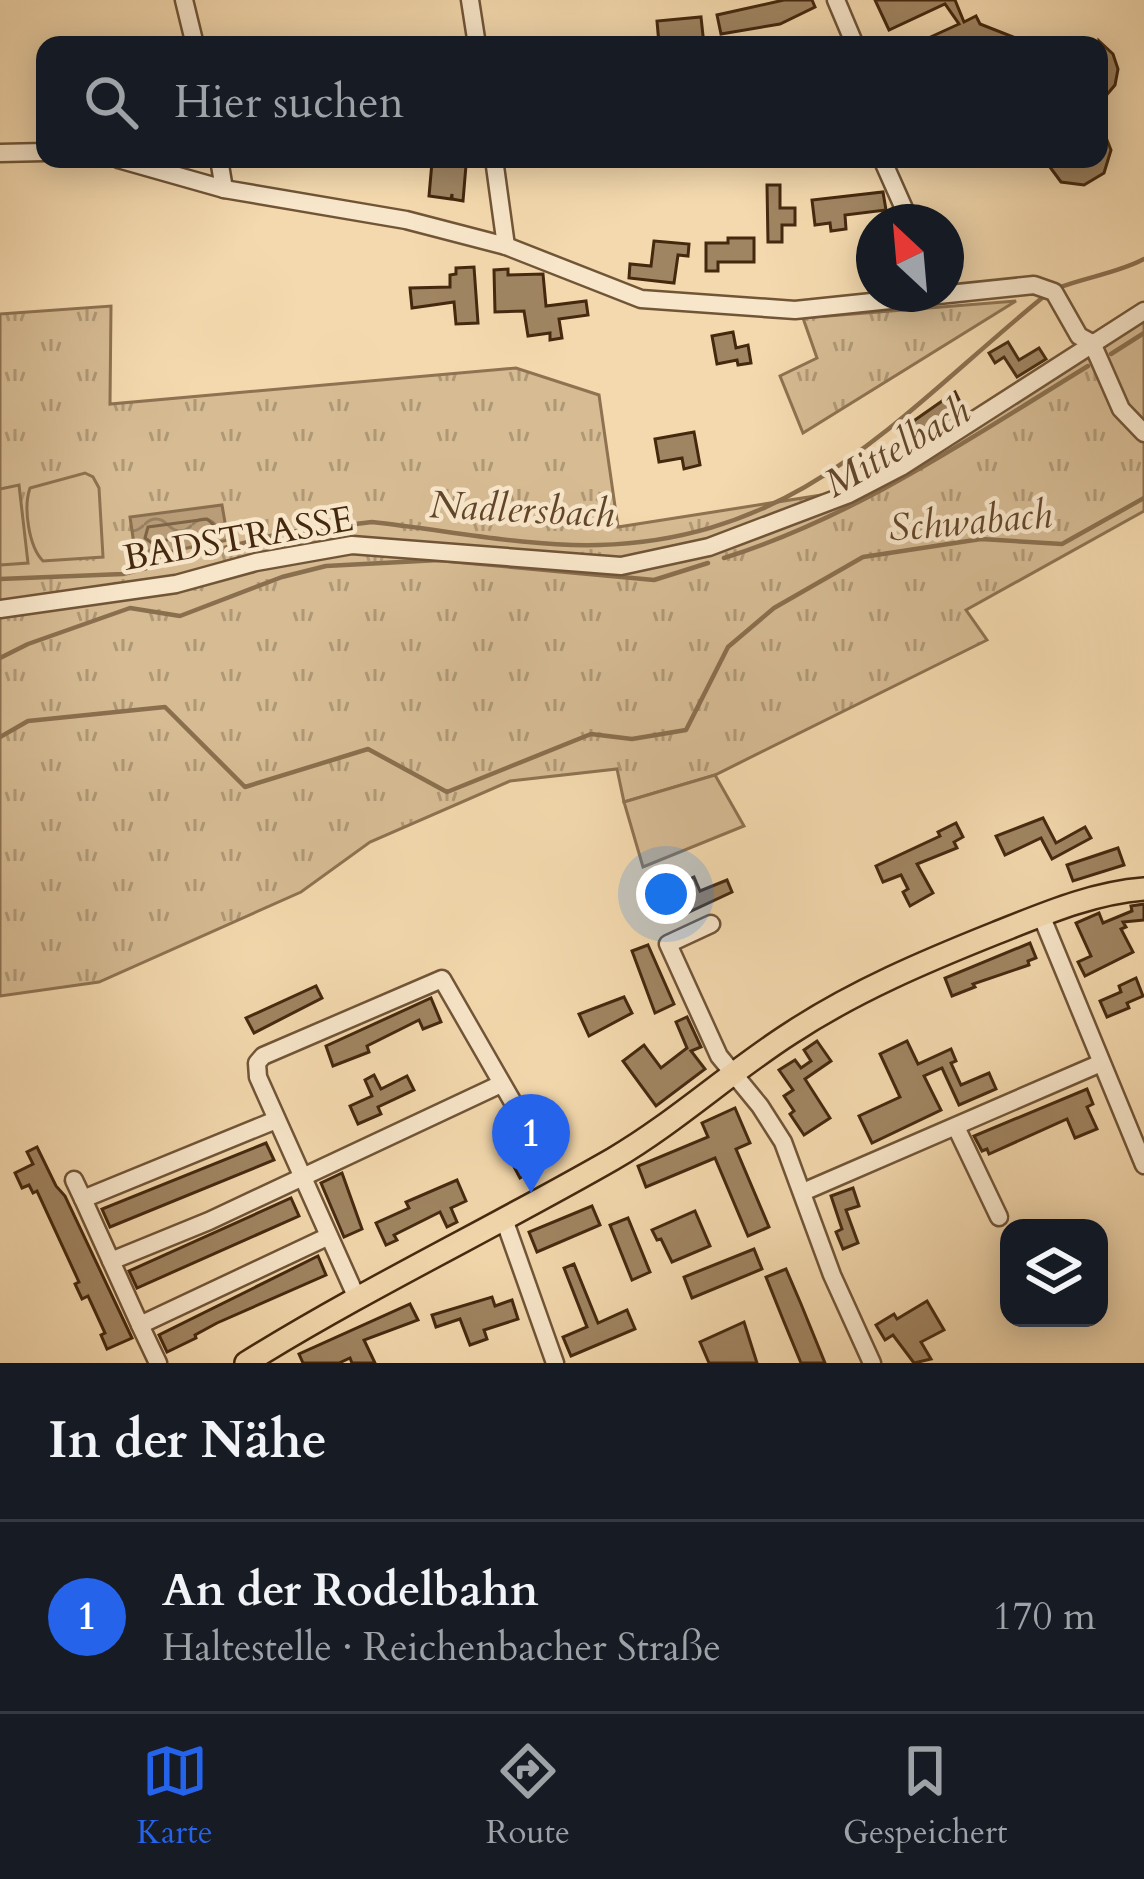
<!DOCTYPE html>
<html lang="de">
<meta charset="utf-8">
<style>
:root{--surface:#171b24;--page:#242831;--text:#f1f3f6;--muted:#9ea1a6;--line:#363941;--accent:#2563eb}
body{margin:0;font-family:Cardo,serif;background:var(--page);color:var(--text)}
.controls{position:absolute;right:36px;bottom:36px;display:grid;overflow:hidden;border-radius:24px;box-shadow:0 6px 30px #0003}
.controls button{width:108px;height:108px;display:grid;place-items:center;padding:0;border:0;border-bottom:3px solid var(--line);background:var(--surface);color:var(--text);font:60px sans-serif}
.compass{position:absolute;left:856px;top:204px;width:108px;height:108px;border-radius:50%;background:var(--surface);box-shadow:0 6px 30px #0003;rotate:334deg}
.you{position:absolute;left:666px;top:894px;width:42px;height:42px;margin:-30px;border:9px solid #fff;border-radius:50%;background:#1a73e8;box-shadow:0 0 0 18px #1a73e833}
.badge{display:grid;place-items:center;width:78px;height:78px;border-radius:50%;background:var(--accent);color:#fff;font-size:39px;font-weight:700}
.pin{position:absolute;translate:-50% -99px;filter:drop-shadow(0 3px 6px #0008)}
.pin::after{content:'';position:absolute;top:63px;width:42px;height:36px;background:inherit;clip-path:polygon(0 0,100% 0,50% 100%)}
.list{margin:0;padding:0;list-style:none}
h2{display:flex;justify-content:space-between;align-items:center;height:156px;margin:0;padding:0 48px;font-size:51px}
h2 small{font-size:39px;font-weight:400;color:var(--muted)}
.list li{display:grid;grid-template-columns:78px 1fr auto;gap:36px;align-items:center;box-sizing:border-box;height:192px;padding:0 48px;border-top:3px solid var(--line)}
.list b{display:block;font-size:45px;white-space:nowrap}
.list p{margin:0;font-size:39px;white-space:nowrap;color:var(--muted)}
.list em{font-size:39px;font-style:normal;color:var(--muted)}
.icon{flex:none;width:66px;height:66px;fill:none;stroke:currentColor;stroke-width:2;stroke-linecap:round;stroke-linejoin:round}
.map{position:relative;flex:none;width:1144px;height:1363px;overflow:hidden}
.search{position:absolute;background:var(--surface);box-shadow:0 6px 30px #0003;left:36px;right:36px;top:36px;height:132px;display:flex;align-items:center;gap:30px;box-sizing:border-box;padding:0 42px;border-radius:24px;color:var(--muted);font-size:45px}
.sheet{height:348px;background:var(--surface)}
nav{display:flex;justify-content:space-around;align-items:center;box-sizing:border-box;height:168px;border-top:3px solid var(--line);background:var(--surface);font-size:33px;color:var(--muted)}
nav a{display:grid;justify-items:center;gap:6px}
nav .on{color:var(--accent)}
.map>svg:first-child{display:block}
.grass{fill:url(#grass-tufts);stroke:#8e7251;stroke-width:3}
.garden{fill:#d6bb93;stroke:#8e7251;stroke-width:3}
.water{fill:url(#water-waves);stroke:#8a6f4e;stroke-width:3}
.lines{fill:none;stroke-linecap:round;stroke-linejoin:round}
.shore{stroke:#7e6344;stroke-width:3}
.stream{stroke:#8a6f4e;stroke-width:4.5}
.building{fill:#a08562;stroke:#45290f;stroke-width:3}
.minor-casing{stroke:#715537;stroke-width:21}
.major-casing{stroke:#45290f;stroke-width:26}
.minor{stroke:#f8e6ca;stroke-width:16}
.major{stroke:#f4d9ae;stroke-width:21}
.labels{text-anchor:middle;stroke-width:9;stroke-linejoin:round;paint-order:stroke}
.street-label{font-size:36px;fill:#45290f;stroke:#f8e6ca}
.water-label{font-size:39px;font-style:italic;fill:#624629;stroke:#f8e6ca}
</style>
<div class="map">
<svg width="1144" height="1363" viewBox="0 0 1144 1363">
<defs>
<pattern id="grass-tufts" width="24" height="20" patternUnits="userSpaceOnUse" patternTransform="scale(3)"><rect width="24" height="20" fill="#d6bb93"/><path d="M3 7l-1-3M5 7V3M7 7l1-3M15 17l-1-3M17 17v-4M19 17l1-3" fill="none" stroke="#af9876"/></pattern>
<pattern id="water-waves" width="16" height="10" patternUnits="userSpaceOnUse" patternTransform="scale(3)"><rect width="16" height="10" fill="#b89d78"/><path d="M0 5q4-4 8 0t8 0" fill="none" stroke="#978061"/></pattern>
</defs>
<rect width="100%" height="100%" fill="#f4d9ae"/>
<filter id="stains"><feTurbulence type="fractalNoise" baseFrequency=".00167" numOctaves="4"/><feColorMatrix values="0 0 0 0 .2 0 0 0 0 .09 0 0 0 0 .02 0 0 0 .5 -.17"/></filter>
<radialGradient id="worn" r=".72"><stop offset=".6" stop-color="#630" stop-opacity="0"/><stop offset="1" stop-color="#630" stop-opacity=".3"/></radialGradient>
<!-- grass -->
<g class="grass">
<path d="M1016 301 803 433 780 376 817 358 803 318Z"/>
<path d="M111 306 110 404 516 368 599 395 618 527 847 491 1091 346 1144 428V511L966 610 987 640 715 775 624 802 617 769 510 781 370 842 301 892 99 982 0 996V314Z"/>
</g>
<!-- garden -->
<g class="garden">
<path d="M1144 315V428L1119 410 1091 346Z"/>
<path d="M85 473 93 477 99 488 103 557 43 561C29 547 23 508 30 488Z"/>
<path d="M19 485 28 563 0 565V489Z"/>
<path d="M715 775 744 826 643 867 624 802Z"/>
</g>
<!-- water -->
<path class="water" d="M222 505 228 540 136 558 130 517Z"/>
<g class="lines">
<!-- shore -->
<path class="shore" d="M207 519 213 524 209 531 152 543 145 538 148 527Z"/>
<!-- stream -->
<g class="stream">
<path d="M1058 288C1086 277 1118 273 1144 259"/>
<path d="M1111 354 1144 333"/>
<path d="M724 558C855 517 972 437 1088 366"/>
<path d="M0 579 123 574 282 533 372 522C447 530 525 547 599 545 801 539 899 415 1042 298"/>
<path d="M0 658 28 644 130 608 180 616 282 577 326 566 439 560 654 580 708 563"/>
<path d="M0 737 28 721 165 707 245 787 368 749 447 792 591 734 632 739 686 730 728 647 774 608 863 557 981 539 1062 544 1144 498"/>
</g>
</g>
<!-- building -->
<g class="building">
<path d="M784 0H812L815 7 780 24 721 34 717 15Z"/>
<path d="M875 0H955L964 22 976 16 980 24 1034 45H913L959 24 945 4 889 30Z"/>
<path d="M701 17 704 45 659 44 657 21Z"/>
<path d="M1099 41 1113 54 1118 69 1115 85 1099 104Z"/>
<path d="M1099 120 1111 150 1104 173 1084 185 1061 182 1044 159H1066L1077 166 1099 159Z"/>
<path d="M432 162 466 165 463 201 452 199V194L451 199 429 196Z"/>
<path d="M767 185H780V208H795V225H782V242H768Z"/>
<path d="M883 192 886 210 845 215 846 229 831 231 830 223 815 225 812 200Z"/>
<path d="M728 238H754V262H718V271H706V243H728Z"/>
<path d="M654 241 689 244 688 256 678 255 674 283 629 278 630 264 651 266Z"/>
<path d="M474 267 478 323 456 324 454 302 412 308 410 288 450 287V275L456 274V268Z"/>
<path d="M508 269V275L543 274 546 306 586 301 588 315 559 319 562 338 550 340V333L528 336 524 311 495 312 494 270Z"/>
<path d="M733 332 736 348 748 345 751 363 738 365 737 360 717 364 712 336Z"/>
<path d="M1008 342 1019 360 1039 348 1046 359 1017 377 1004 357 995 363 989 353Z"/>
<path d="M955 392 964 410 913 440 905 427Z"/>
<path d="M694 432 700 465 684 469 682 458 659 462 655 439Z"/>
<path d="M1043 818 1056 843 1085 827 1091 838 1052 859 1041 838 1005 855 996 836Z"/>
<path d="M956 823 963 837 954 842 957 848 917 864 933 893 910 906 903 892 908 889 901 875 883 882 876 866 940 836 938 832Z"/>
<path d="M1118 848 1124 865 1073 881 1067 865Z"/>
<path d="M694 877 700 891 727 880 732 892 672 920 665 905 688 894 683 882Z"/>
<path d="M1144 904V920L1123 922 1126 927 1121 929 1133 952 1085 976 1078 962 1091 956 1076 923 1099 913 1103 923 1132 911 1131 906Z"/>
<path d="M1030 943 1036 958 1028 961 1029 965 973 984 975 987 952 996 945 978Z"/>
<path d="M648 945 674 1004 655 1013 632 951Z"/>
<path d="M1136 978 1143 996 1127 1003 1129 1008 1107 1017 1100 1001 1121 992 1119 986Z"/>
<path d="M316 986 322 998 254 1033 246 1018Z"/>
<path d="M624 997 632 1013 589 1036 579 1014Z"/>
<path d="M431 998 441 1022 423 1029 419 1020 367 1046 369 1052 333 1066 326 1046Z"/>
<path d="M687 1017 701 1047 691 1051 705 1069 656 1106 623 1061 644 1045 661 1068 687 1048 676 1022Z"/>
<path d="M817 1041 831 1061 805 1079 830 1118 804 1135 790 1114 794 1111 784 1096 793 1090 779 1070 795 1060 801 1068 811 1061 804 1050Z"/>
<path d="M907 1041 918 1064 951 1049 956 1061 951 1063 961 1085 989 1073 996 1089 959 1105 942 1068 924 1076 941 1110 872 1143 859 1116 900 1097 880 1054Z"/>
<path d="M374 1075 381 1089 407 1076 414 1090 378 1107 381 1114 358 1124 350 1106 372 1096 365 1080Z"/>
<path d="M1087 1089 1093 1104 1087 1107 1097 1129 1075 1138 1067 1119 989 1154 987 1149 982 1151 974 1136Z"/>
<path d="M735 1108 750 1143 736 1149 769 1227 748 1236 715 1158 646 1187 638 1166 708 1137 702 1123Z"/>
<path d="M512 1128 517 1147 525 1143 538 1168 520 1178 496 1133Z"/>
<path d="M266 1143 274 1160 110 1227 102 1209Z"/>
<path d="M37 1147 56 1186 65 1196 132 1338 107 1349 101 1335 105 1333 88 1296 82 1299 75 1284 79 1282 37 1191 33 1193 29 1185 22 1188 15 1173 33 1164 27 1152Z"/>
<path d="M342 1173 362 1229 344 1237 321 1183Z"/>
<path d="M457 1180 466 1201 451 1208 457 1222 447 1227 440 1212 394 1235 397 1240 386 1245 376 1223 409 1208 406 1202Z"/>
<path d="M853 1188 859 1206 846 1210 858 1243 843 1249 836 1232 842 1229 831 1196Z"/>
<path d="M291 1198 299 1216 137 1288 129 1271Z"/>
<path d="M592 1206 600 1225 537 1252 529 1232Z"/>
<path d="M695 1211 710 1246 672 1262 661 1239 657 1240 652 1230Z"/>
<path d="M628 1218 650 1272 632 1280 610 1225Z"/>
<path d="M754 1249 762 1269 692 1298 684 1277Z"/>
<path d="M318 1256 326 1275 217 1323 195 1335 196 1338 167 1352 159 1335Z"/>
<path d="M574 1264 598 1323 627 1310 635 1329 571 1356 563 1337 587 1327 564 1268Z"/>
<path d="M786 1269 801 1304 825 1363H801L784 1322 766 1277Z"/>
<path d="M492 1297 495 1306 512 1300 518 1319 484 1330 487 1339 470 1345 460 1319 436 1327 432 1315Z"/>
<path d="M927 1301 944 1330 921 1342 931 1359 914 1363 893 1335 885 1340 876 1325 894 1314 897 1319Z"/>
<path d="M410 1304 418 1320 364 1340 375 1363H352L350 1358 339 1363H303L299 1354Z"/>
<path d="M744 1322 757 1363H709L700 1342Z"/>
</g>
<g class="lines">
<defs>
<g id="minor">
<path d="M184 0 195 45"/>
<path d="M470 0 477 45"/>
<path d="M836 0 855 45"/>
<path d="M0 153 45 152"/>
<path d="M118 159 224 189 406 220 506 246 641 299 795 310 1034 285 1054 292 1079 336 1092 343"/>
<path d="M219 159 224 189"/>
<path d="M494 159 506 246"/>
<path d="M882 159 910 222"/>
<path d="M1092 343 1121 409 1144 433"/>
<path d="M0 609 176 584 256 562 352 545 621 566 709 547 849 494 901 467 1144 311"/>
<path d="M1041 915 1144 1165"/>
<path d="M711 924 668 944 719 1056 760 1106 783 1142 832 1275 872 1363"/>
<path d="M276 1120 83 1199 140 1325 327 1237"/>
<path d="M956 1127 999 1217"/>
<path d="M74 1180 83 1199"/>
<path d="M803 1192 1101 1063"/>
<path d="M504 1219 555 1363"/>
<path d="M111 1261 209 1221 501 1084"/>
<path d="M356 1296 258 1077 257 1063 263 1056 442 979 526 1125"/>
<path d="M140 1325 158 1363"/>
</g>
<path id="major" d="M246 1363C365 1289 491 1229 613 1159 676 1122 730 1072 791 1033 855 991 926 961 996 933 1044 914 1092 893 1144 889"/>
</defs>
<!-- minor casing -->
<use href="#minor" class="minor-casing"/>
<!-- major casing -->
<use href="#major" class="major-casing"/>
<!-- minor -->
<use href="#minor" class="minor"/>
<!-- major -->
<use href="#major" class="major"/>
</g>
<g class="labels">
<!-- street labels -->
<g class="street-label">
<text transform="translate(238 537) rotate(-10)" y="13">BADSTRASSE</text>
</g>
<!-- water labels -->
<g class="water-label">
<text transform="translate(896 446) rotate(-30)" y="14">Mittelbach</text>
<text transform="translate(522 508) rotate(3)" y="14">Nadlersbach</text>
<text transform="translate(970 520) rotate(-5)" y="14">Schwabach</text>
</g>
</g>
<rect width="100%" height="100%" filter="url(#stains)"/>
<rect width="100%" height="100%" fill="url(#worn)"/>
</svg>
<div class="controls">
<button><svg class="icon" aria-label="layers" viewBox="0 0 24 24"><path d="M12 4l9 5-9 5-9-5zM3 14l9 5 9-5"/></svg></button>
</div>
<svg class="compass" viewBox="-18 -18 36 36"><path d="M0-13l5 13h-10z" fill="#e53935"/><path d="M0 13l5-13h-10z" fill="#9ea1a6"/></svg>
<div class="you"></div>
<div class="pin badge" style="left:531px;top:1193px">1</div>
<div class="search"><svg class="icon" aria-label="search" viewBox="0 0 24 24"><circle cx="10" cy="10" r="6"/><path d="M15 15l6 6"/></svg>Hier suchen</div>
</div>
<section class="sheet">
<h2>In der Nähe<small></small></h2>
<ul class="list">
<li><span class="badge">1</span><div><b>An der Rodelbahn</b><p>Haltestelle · Reichenbacher Straße</p></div><em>170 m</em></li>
</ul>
</section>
<nav>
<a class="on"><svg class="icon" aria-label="map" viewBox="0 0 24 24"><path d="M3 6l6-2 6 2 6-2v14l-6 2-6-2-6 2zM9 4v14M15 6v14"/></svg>Karte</a>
<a><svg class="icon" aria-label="directions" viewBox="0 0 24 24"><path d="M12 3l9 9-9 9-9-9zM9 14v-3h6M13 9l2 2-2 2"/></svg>Route</a>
<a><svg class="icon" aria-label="saved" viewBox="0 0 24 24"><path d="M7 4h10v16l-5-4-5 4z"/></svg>Gespeichert</a>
</nav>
